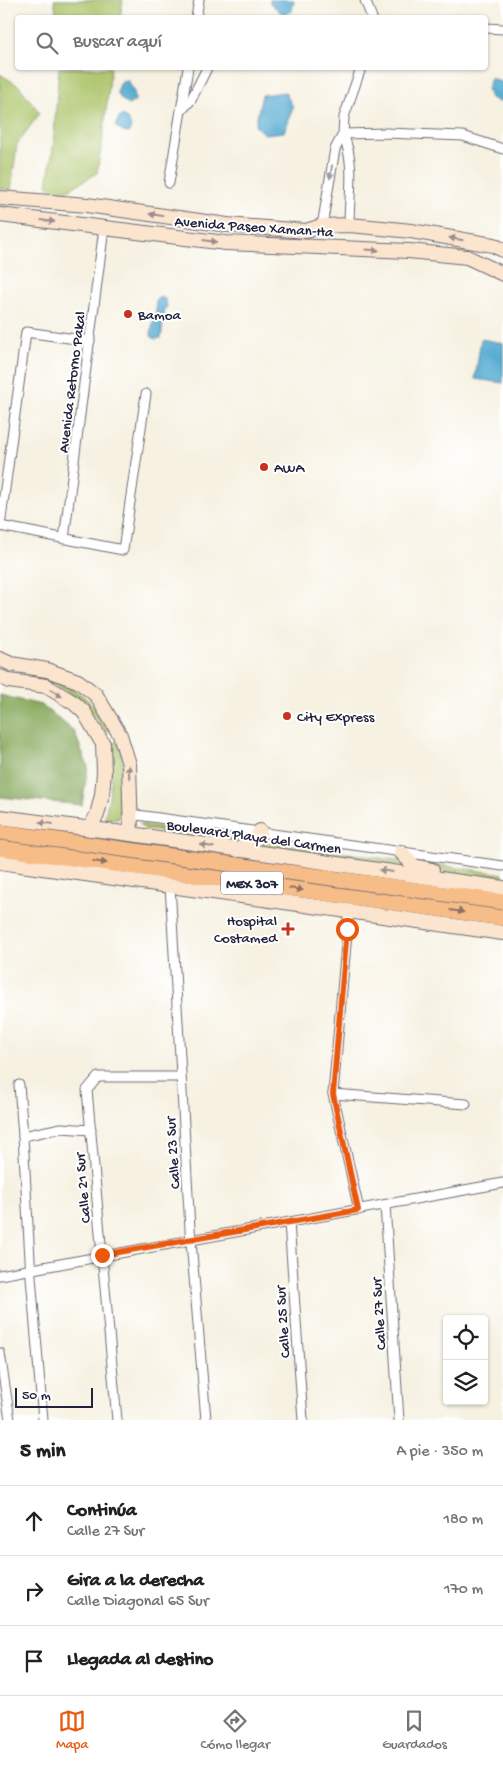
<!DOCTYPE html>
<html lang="es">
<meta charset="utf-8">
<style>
:root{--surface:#fff;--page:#f2f2f2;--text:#202124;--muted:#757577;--line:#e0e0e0;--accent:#ea580c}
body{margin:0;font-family:"Gochi Hand",sans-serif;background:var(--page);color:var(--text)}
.controls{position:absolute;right:15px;bottom:15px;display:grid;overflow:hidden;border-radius:5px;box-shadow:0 1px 4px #0004}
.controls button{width:45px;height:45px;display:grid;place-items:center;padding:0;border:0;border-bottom:1px solid var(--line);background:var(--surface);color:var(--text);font:25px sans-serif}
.scale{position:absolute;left:15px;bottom:12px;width:78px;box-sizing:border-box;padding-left:5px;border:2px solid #22223b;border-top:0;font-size:14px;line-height:18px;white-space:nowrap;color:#22223b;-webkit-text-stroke:4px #fff;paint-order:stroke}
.stop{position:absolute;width:15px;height:15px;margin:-11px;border:4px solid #ea580c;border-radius:50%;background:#fff}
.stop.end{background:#ea580c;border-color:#fff;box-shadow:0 1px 5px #0008}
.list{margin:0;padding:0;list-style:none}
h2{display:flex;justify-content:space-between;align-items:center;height:65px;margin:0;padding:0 20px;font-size:21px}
h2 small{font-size:16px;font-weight:400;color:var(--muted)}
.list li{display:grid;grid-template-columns:32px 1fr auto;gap:15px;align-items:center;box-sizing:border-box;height:70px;padding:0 20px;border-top:1px solid var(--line)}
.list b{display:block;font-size:19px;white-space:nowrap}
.list p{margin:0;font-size:16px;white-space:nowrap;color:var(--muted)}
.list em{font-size:16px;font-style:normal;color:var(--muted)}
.icon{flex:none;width:28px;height:28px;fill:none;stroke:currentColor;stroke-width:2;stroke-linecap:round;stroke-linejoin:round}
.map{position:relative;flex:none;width:503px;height:1420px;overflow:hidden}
.search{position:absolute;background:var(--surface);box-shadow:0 1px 4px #0004;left:15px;right:15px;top:15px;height:55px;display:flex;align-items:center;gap:12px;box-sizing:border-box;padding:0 18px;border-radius:5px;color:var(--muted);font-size:19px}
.sheet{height:275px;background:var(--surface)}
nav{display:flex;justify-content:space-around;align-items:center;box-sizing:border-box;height:70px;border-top:1px solid var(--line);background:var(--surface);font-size:14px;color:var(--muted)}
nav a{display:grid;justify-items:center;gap:2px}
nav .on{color:var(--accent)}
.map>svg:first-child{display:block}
.green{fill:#acc46a;stroke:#677352}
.forest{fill:#89aa5e;stroke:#56664c}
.water{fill:#56acd2;stroke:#3c6786}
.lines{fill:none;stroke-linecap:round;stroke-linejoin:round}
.minor-casing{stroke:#6c6a75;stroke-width:11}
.secondary-casing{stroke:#6c6a75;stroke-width:16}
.trunk-casing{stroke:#6c6a75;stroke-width:18}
.minor{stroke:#fff;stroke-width:9}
.secondary{stroke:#fce5cf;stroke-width:14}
.trunk{stroke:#f7bd88;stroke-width:15}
.oneway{fill:#9c9ca7}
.oneway2{fill:#9a8d8c}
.oneway3{fill:#8c7062}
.route{stroke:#ea580c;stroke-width:6}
.poi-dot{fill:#c8321e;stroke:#fff;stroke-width:2}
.labels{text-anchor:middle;stroke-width:4;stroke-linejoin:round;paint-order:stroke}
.shield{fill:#fff;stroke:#646476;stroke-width:1}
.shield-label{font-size:14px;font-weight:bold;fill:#22223b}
.street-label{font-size:15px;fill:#22223b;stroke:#fff}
.poi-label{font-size:15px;fill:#22223b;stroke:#fff;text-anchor:start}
</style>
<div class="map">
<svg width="503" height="1420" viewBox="0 0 503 1420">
<rect width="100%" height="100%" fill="#fff"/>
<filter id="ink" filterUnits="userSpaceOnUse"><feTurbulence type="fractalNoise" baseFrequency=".02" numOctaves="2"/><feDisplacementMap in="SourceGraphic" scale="10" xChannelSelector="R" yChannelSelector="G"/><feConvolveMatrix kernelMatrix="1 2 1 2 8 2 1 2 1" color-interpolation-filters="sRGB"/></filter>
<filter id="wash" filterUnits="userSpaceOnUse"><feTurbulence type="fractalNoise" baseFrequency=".0096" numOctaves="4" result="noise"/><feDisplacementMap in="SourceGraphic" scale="20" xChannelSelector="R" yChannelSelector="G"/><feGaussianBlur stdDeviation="1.12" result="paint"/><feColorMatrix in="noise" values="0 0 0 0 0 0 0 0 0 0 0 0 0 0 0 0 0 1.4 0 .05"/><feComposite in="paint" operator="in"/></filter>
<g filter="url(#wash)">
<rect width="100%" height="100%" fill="#f6f1e1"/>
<!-- green -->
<g class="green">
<path d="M54 0H123L120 17 57 18Z"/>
<path d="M59 68H111L103 137 97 173 63 193 47 185 53 148Z"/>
<path d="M0 74 19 86 40 113 17 144 11 190 0 189Z"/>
<path d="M34 672C56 680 79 690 95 707 101 713 106 722 111 730L106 733C84 700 69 688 31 677L30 674Z"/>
<path d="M113 742 119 743C126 768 126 794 118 818L107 819 105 816C110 793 115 769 108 746Z"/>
<path d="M0 823 503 893V897L0 827Z"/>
<path d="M139 824 247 839 238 844 144 829Z"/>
<path d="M0 838 503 908V911L0 841Z"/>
<path d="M261 841 402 861 410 868 252 847Z"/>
<path d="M417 862 503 874V877L497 880 446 873C436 865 428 868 417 862Z"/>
</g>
<!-- forest -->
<path class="forest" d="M0 695 41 705 74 731 88 767 82 805 0 797Z"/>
<!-- water -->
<g class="water">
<path d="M270 0H294L292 11 284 15 270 3Z"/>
<path d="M491 78 503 83V100L498 102 490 97 487 89Z"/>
<path d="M127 80 134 92 135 101 128 105 121 99 117 92 121 82Z"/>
<path d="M285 92 293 107 284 132 265 134 255 126 262 95Z"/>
<path d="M123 115 129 121 131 127 129 133 123 132 116 127 118 119Z"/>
<path d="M161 297 165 299 167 306 164 311 165 318C161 325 163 330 161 338L155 339 151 336C151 328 154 319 156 311 157 307 155 303 156 299Z"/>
<path d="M481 339 503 343V383L475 379Z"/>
</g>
</g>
<g filter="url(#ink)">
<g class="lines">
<defs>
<g id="minor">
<path d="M365 0 372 18"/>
<path d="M196 18 199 0"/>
<path d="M486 28 503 29"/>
<path d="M182 110 191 100 207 68"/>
<path d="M343 134 386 133 463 136 503 149"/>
<path d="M343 134C356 165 349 193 349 225"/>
<path d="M169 183 188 68"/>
<path d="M322 226 335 149 343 134 344 117 361 68"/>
<path d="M90 341 26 332 0 526 123 550 146 394"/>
<path d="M64 539 104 228"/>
<path d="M131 821 137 815 503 866"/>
<path d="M170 885 190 1229 206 1420"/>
<path d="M349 910 333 1094 359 1210"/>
<path d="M19 1085 23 1136 31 1277 43 1420"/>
<path d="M333 1094 466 1104"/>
<path d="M23 1136 61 1128 91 1130"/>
<path d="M385 1205 399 1420"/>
<path d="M289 1222 303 1420"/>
<path d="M0 1275 503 1183"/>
<path d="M0 1353 10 1420"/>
<path d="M117 1420 87 1090 98 1077H180"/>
</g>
<g id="secondary">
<path d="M0 198 87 205 227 225 306 231 322 226 349 225 382 228 411 231 493 245 503 250"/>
<path d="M0 215 226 243 409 251 467 257 503 274"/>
<path d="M0 659 11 664 47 670 78 681 96 695 120 735 129 764 131 834"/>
<path d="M0 677 9 681 46 686 74 703 84 712 103 744 104 772 102 795 97 815 94 820 91 829"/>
<path d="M0 817 131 834 503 888"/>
<path d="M238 850 257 838 260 831"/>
<path d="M401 852 414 866 432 870"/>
<path d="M0 862 503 933"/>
</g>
<g id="trunk">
<path d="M0 832 503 902"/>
<path d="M0 848 503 918"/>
</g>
</defs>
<!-- minor casing -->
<use href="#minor" class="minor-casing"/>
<!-- secondary casing -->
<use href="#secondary" class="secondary-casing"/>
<!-- trunk casing -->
<use href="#trunk" class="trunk-casing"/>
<!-- minor -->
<use href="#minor" class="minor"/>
<!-- secondary -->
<use href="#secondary" class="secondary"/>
<!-- trunk -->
<use href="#trunk" class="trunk"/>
</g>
<!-- one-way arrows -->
<defs><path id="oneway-solid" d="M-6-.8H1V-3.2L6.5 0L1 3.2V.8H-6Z" transform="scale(1.25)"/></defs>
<use class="oneway" href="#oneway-solid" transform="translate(331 172) rotate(99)"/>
<g class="oneway2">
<use href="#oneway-solid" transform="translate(156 215) rotate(-172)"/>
<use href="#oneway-solid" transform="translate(48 221) rotate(7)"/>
<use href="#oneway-solid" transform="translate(456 239) rotate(-170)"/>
<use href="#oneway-solid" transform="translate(210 241) rotate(7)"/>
<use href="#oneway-solid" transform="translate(372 250) rotate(3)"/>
<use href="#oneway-solid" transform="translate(56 693) rotate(32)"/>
<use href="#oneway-solid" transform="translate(129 772) rotate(-93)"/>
<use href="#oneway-solid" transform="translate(46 823) rotate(-173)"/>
<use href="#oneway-solid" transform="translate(207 846) rotate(-171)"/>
<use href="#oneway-solid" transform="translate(386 871) rotate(-172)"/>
</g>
<g class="oneway3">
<use href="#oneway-solid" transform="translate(100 862) rotate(8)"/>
<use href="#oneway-solid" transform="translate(296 889) rotate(8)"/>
<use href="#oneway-solid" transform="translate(457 911) rotate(8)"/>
</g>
</g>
<g class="lines" filter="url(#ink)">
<!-- route -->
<path class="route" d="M102 1255 358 1210 333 1094 347 929"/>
</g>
<!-- markers -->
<g class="poi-dot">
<circle cx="128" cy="314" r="5"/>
<circle cx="264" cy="467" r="5"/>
<circle cx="287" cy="716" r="5"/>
<path d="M285.5 921.5h5v5h5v5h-5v5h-5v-5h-5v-5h5z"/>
</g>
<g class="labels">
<!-- shield labels -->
<rect class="shield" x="221" y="871.5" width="62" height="23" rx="4"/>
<g class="shield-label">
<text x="252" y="888">MEX 307</text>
</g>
<!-- street labels -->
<g class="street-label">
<text transform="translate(254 226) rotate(4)" y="5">Avenida Paseo Xaman-Ha</text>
<text transform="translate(71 382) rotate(-83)" y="5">Avenida Retorno Pakal</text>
<text transform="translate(254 836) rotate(8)" y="5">Boulevard Playa del Carmen</text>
<text transform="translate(172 1153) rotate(-94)" y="5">Calle 23 Sur</text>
<text transform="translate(82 1188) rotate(-95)" y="5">Calle 21 Sur</text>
<text transform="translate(378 1314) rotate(-94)" y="5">Calle 27 Sur</text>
<text transform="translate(282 1322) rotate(-94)" y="5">Calle 25 Sur</text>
</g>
<!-- poi labels -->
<g class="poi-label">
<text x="138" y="319">Bamoa</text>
<text x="274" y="472">AWA</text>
<text x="297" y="721">City Express</text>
<text x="277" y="925" text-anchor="end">Hospital<tspan x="277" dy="17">Costamed</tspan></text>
</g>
</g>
</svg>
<div class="controls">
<button><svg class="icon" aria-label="locate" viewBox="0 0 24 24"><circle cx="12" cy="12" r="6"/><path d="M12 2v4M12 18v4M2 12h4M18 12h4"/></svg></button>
<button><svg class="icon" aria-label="layers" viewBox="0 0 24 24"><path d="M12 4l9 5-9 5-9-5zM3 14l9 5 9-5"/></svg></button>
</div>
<div class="scale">50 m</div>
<div class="stop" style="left:347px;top:929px"></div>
<div class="stop end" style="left:102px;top:1255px"></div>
<div class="search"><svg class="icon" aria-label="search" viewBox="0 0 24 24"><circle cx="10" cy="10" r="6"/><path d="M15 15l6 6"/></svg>Buscar aquí</div>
</div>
<section class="sheet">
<h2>5 min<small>A pie · 350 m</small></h2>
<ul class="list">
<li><svg class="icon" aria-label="ahead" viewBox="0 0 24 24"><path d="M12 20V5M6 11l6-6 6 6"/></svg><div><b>Continúa</b><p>Calle 27 Sur</p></div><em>180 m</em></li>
<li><svg class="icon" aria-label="right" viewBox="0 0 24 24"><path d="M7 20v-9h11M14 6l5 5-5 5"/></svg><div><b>Gira a la derecha</b><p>Calle Diagonal 65 Sur</p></div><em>170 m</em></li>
<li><svg class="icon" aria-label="arrive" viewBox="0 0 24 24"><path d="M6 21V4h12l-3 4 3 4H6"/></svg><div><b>Llegada al destino</b></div></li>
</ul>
</section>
<nav>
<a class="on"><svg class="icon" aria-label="map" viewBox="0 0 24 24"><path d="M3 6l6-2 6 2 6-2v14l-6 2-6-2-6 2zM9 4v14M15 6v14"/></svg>Mapa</a>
<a><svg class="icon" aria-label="directions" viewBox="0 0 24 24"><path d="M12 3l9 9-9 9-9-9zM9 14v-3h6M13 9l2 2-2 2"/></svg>Cómo llegar</a>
<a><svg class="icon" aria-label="saved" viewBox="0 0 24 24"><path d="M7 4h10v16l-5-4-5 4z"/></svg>Guardados</a>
</nav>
